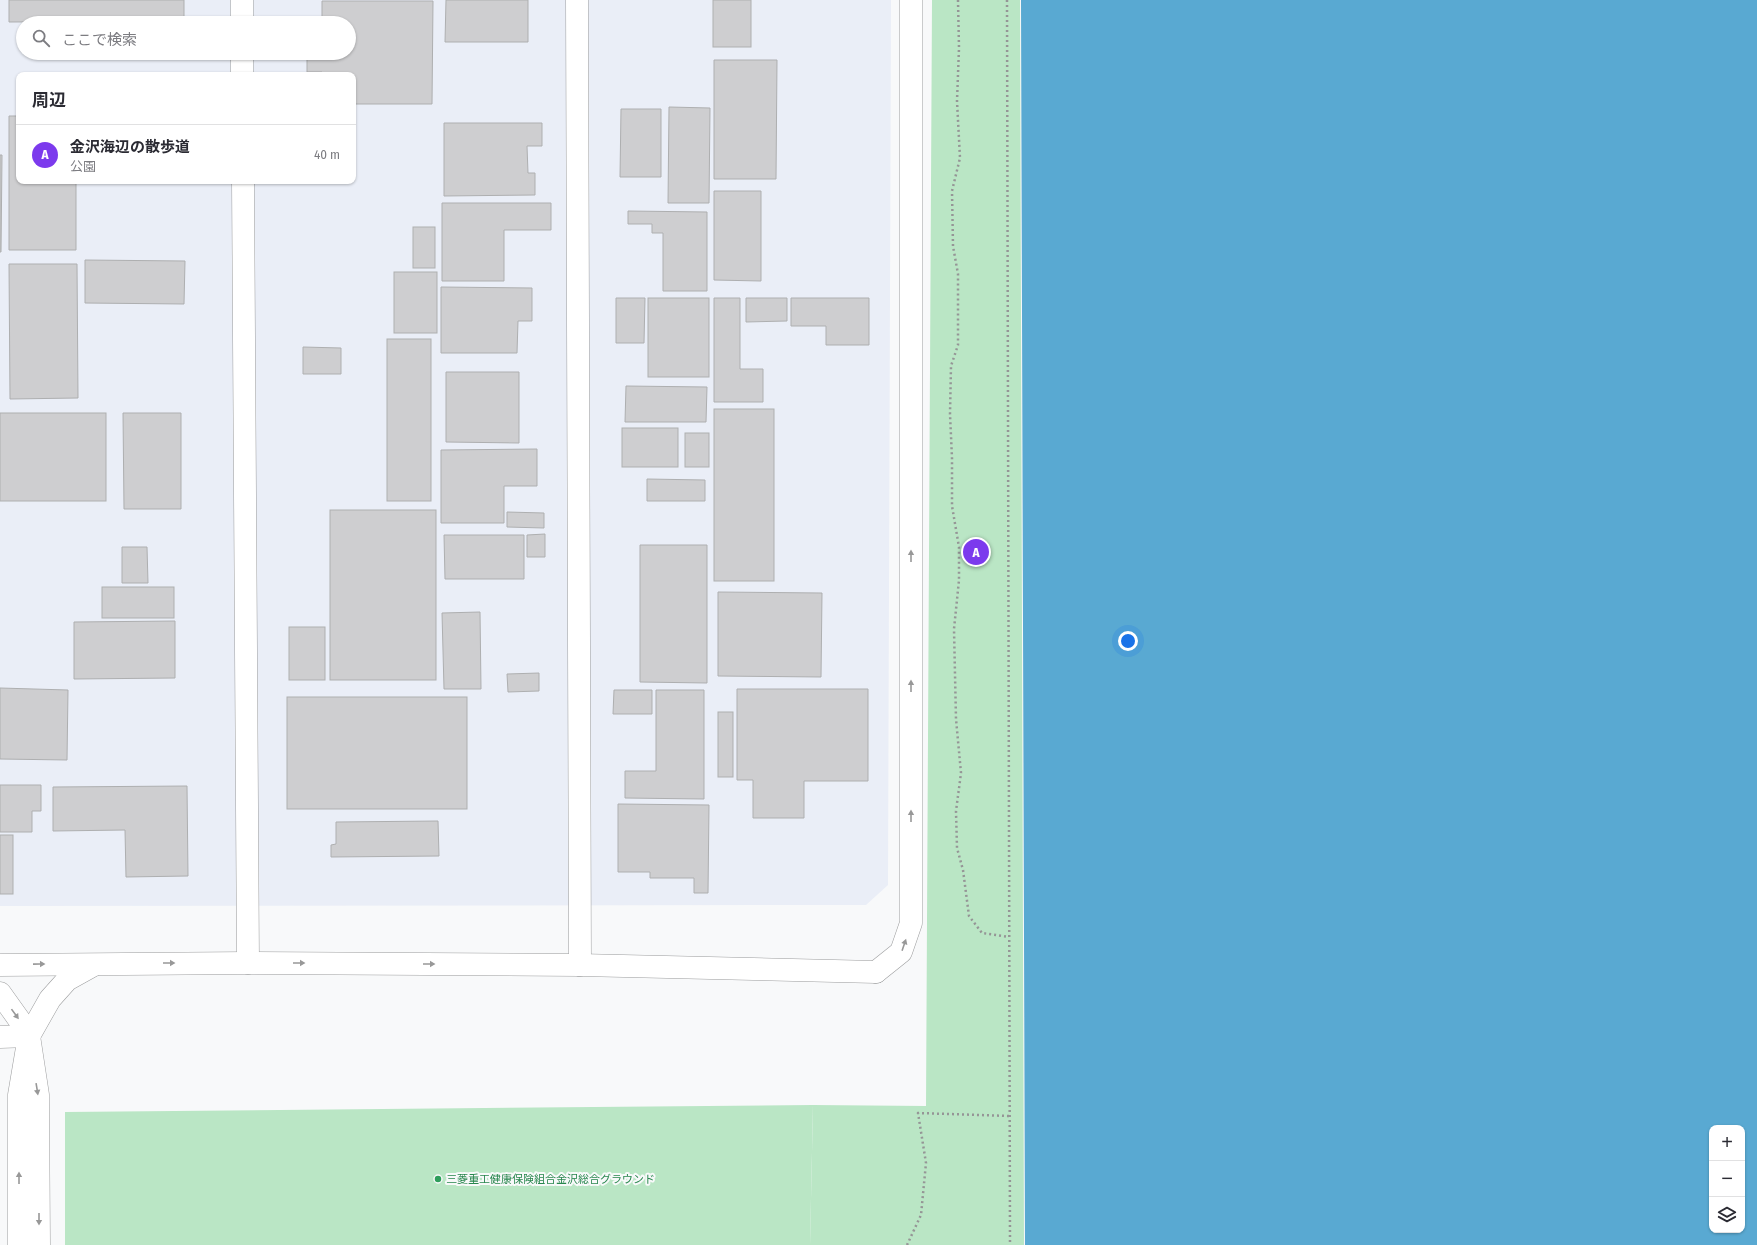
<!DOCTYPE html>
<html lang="ja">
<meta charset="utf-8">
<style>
:root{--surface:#fff;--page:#f7f7f7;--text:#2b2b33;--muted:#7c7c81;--line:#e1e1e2;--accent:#7c3aed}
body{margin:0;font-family:"Fira Sans Condensed","Noto Sans JP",sans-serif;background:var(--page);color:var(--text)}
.controls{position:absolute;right:12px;bottom:12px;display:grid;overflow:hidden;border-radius:8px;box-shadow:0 1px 3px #0004}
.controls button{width:36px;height:36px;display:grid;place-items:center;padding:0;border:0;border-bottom:1px solid var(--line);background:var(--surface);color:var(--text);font:20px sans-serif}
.you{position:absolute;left:1128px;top:641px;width:14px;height:14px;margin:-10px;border:3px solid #fff;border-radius:50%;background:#1a73e8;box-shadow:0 0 0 6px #1a73e833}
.badge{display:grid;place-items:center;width:26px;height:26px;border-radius:50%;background:var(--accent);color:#fff;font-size:13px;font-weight:700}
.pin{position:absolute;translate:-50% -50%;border:2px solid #fff;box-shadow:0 1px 4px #0006}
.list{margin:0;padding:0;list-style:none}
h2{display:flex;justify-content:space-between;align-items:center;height:52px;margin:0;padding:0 16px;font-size:17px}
h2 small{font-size:13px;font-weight:400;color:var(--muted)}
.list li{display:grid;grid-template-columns:26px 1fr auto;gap:12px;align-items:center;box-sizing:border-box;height:60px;padding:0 16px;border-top:1px solid var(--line)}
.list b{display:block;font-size:15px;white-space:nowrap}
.list p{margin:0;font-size:13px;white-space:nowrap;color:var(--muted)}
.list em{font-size:13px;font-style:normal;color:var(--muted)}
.icon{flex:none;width:22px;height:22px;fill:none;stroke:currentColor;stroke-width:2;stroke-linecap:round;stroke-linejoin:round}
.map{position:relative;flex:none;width:1757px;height:1245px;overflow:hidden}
.search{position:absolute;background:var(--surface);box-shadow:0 1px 3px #0004;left:16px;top:16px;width:340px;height:44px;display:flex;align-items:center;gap:10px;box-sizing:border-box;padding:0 14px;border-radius:22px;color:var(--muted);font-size:15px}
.panel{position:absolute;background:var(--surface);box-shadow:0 1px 3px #0004;left:16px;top:72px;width:340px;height:112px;border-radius:8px}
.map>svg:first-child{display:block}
.built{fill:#eaeef7;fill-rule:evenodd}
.green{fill:#bae6c5}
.water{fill:#59a9d2;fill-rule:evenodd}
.building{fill:#ceced0;stroke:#aeafb0}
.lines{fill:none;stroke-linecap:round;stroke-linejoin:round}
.street-casing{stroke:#9c9d9e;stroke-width:23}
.secondary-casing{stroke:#9c9d9e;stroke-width:23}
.path{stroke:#959596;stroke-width:2.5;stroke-dasharray:2 3;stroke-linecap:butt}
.street{stroke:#fff;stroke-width:22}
.secondary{stroke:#fff;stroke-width:22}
.oneway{fill:#989898}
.leisure-dot{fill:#2e9e5b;stroke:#f8f9fa;stroke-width:1.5}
.labels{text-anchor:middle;stroke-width:4;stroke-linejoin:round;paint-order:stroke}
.leisure-label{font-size:11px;fill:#27864d;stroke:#f8f9fa;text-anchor:start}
</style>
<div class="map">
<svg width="1757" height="1245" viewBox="0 0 1757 1245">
<rect width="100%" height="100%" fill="#f8f9fa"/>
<!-- built -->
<path class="built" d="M0 0H891L888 885 866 905 0 906ZM23 23H349V53H23ZM19 75H353V181H19Z"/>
<!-- green -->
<g class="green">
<path d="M932 0H1020L1024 1245H810L813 1105 926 1106Z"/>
<path d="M813 1105 810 1245H65V1112Z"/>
</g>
<!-- water -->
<path class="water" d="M1021 0H1757V1245H1025ZM1712 1128H1742V1230H1712Z"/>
<!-- building -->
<g class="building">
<path d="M9 0H184V21L9 22Z"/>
<path d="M446 0H528V42H445Z"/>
<rect x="713" y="0" width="38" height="47"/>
<path d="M322 1H433L432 104H353V75H322V72H307V53H349V23H322Z"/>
<path d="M714 60H777L776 179H714Z"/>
<path d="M669 107 710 108 709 203H668Z"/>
<path d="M621 109H661V177H620Z"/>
<path d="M9 116H19V181H76V250H9Z"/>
<path d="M444 123H542V146H527L528 173H535V195L444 196Z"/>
<path d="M0 155H2L1 252H0Z"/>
<path d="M714 191H761V281L714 280Z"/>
<path d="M442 203H551V230H504V281H442Z"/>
<path d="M628 211 707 212V291H663V233H652V224H628Z"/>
<rect x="413" y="227" width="22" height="41"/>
<path d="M85 260 185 261 184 304 85 303Z"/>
<path d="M9 264H77L78 398 10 399Z"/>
<rect x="394" y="272" width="43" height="61"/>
<path d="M441 287 532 288V321H518L517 353H441Z"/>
<path d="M616 298H645L644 343H616Z"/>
<rect x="648" y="298" width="61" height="79"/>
<path d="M714 298H740V369H763V402H714Z"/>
<path d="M746 298H787V321L746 322Z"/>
<path d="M791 298H869V345H826V326H791Z"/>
<rect x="387" y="339" width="44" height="162"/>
<path d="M303 347 341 348V374H303Z"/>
<path d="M446 372H519V443L446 442Z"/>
<path d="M626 386 707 387 706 422H625Z"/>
<rect x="714" y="409" width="60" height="172"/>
<rect x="0" y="413" width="106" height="88"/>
<path d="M123 413H181V509H124Z"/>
<rect x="622" y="428" width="56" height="39"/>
<rect x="685" y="433" width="24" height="34"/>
<path d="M537 449V486H504V523H441V450Z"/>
<path d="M647 479 705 480V501H647Z"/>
<rect x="330" y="510" width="106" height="170"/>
<path d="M507 512 544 513V528L507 527Z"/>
<path d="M545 534V557H527V535Z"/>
<path d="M444 535H524V579H445Z"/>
<path d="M640 545H707V683L640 682Z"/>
<path d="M122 547H147L148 583H122Z"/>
<rect x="102" y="587" width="72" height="31"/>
<path d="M718 592 822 593 821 677 718 676Z"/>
<path d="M480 612 481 689H444L442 613Z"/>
<path d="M175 621V678L74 679V622Z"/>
<rect x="289" y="627" width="36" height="53"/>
<path d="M539 673V691L508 692 507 674Z"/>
<path d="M0 688 68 690 67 760 0 759Z"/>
<path d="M737 689H868V781H804V818H753V780H737Z"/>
<path d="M614 690H652V714H613Z"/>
<path d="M656 690H704V799L625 798V771H656Z"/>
<rect x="287" y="697" width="180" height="112"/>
<rect x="718" y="712" width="15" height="65"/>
<path d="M0 785H41V811H32V832H0Z"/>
<path d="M187 786 188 876 126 877 125 830 53 831V787Z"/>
<path d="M618 804 709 805 708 893H694V878H650V872H618Z"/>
<path d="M438 821 439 856 331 857V845L336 844V822Z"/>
<rect x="0" y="835" width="13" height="59"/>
</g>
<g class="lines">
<defs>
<g id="street">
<path d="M242 0V23"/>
<path d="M577 0 580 965"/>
<path d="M242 53V75"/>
<path d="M243 181 248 963"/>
<path d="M876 972 901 952 911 923V0"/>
</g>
<g id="secondary">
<path d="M0 965 248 963 580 965 876 972"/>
<path d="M0 993 20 1021 29 1036 38 1095 39 1245"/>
<path d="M0 1037 29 1036"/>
<path d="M19 1245V1095L29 1036 50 999 67 980 94 965"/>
</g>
</defs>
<!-- street casing -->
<use href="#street" class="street-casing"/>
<!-- secondary casing -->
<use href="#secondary" class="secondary-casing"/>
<!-- path -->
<g class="path">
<path d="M958 0 959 48 957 101 960 158 952 191 953 246 958 274V345L951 366 950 414 952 458V506L959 547V580L954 629 956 719 961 773 956 811 957 848 963 870 969 916 982 933 1009 937"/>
<path d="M1007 0 1010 1245"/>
<path d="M907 1245 921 1215 926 1163 918 1113 1009 1116"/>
</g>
<!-- street -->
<use href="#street" class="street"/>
<!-- secondary -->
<use href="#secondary" class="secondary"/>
</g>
<!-- one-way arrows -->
<defs><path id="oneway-solid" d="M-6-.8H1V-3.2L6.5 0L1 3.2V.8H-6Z"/></defs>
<g class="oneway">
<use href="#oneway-solid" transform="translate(911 556) rotate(-90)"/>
<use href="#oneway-solid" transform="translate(911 686) rotate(-90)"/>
<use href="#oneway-solid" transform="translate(911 816) rotate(-90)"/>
<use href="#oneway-solid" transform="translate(904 945) rotate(-71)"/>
<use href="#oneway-solid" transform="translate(169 963)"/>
<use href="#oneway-solid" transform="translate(299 963)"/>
<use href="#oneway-solid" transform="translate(39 964) rotate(-1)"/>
<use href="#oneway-solid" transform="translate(429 964)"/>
<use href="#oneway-solid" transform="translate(15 1014) rotate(54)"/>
<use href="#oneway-solid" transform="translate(37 1089) rotate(81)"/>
<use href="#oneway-solid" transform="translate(19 1178) rotate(-90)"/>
<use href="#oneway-solid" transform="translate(39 1219) rotate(90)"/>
</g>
<!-- markers -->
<circle class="leisure-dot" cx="438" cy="1179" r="4"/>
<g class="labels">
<!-- leisure labels -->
<g class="leisure-label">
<text x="446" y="1183">三菱重工健康保険組合金沢総合グラウンド</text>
</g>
</g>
</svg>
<div class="controls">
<button>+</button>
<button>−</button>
<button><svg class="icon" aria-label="layers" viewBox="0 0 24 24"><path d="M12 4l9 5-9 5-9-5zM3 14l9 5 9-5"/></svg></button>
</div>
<div class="you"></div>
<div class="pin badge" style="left:976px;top:552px">A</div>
<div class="search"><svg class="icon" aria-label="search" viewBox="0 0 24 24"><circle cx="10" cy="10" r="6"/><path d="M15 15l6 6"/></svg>ここで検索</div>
<section class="panel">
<h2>周辺<small></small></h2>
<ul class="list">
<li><span class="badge">A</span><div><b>金沢海辺の散歩道</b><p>公園</p></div><em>40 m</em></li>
</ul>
</section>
</div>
